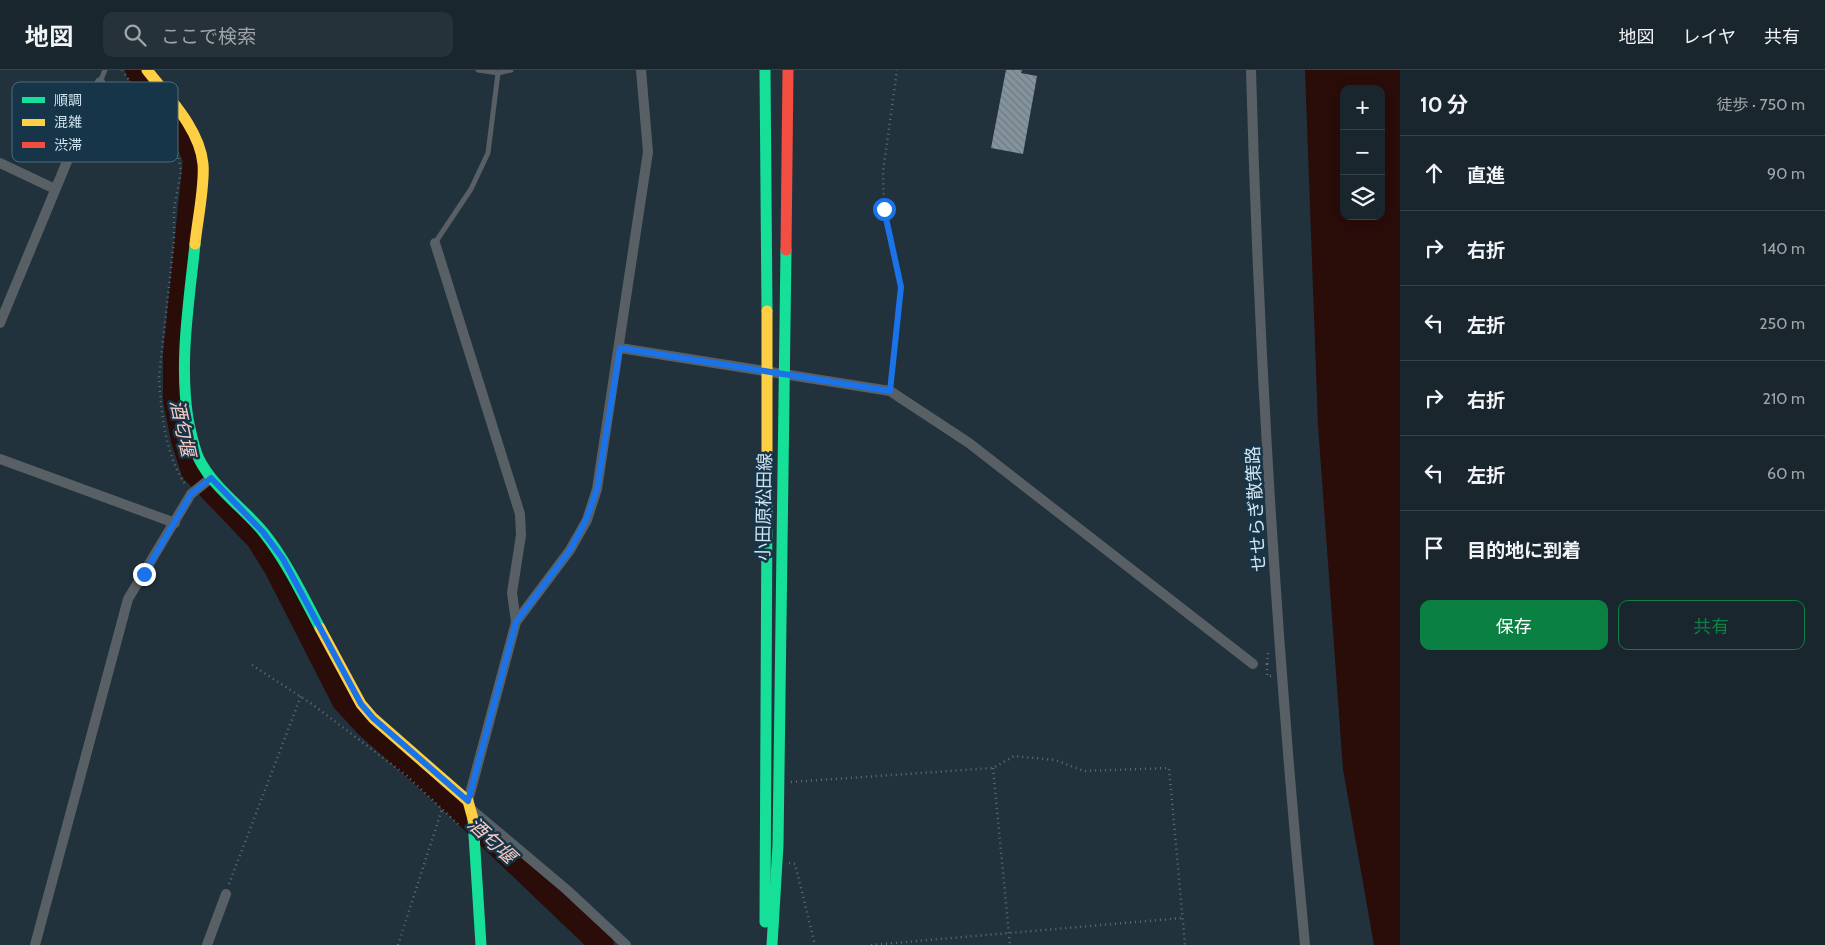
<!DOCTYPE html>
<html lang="ja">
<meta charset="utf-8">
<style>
:root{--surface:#19262e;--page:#26323a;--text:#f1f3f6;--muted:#9fa5aa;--line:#37434a;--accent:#0b8043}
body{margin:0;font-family:Cabin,"Noto Sans JP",sans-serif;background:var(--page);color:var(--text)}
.controls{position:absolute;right:15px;top:15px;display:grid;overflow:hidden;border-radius:10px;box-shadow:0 2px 12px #0003}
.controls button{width:45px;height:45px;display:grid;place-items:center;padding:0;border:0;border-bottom:1px solid var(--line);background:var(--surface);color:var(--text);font:25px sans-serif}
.stop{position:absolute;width:15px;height:15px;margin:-11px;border:4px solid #1a73e8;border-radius:50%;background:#fff}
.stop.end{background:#1a73e8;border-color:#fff;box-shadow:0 1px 5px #0008}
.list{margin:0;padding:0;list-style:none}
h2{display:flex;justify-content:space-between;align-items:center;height:65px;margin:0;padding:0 20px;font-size:21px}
h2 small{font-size:16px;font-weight:400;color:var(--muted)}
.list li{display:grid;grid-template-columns:32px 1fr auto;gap:15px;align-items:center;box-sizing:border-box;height:75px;padding:0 20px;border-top:1px solid var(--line)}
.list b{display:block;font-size:19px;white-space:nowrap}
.list em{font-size:16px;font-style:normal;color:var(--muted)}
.actions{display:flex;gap:10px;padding:15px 20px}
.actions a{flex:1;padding:11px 0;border:1px solid var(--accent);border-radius:10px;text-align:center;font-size:18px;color:var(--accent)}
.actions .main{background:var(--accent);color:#fff}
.icon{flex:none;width:28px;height:28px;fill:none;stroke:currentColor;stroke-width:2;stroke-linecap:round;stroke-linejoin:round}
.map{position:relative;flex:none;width:1400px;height:875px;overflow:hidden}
header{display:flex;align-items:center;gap:30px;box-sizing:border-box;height:70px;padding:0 25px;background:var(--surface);border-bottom:1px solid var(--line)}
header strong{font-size:24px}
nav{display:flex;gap:28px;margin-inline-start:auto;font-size:18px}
.search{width:350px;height:45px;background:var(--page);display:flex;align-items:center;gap:12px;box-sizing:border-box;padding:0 18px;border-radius:10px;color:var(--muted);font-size:19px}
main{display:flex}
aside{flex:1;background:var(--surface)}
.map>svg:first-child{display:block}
.water{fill:#2a0c09;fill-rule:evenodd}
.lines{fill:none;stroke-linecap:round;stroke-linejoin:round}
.river{stroke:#2a0c09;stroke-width:24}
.building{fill:url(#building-back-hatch)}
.path{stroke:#646d73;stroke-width:2.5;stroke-dasharray:1 4;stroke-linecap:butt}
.lane{stroke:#586065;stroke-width:5}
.street{stroke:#586065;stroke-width:10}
.fast{stroke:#16e098;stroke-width:11}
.slow{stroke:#ffcf43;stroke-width:11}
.jam{stroke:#f24e42;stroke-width:11}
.route{stroke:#1a73e8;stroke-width:6}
.labels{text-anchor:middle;stroke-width:5;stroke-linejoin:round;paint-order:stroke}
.street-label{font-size:18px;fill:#d2e4ef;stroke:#163548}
.water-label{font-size:19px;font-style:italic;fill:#f9cbc2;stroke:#163548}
.key{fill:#163548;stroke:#4e6a7a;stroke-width:1}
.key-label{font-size:14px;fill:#d2e4ef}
</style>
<header>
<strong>地図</strong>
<div class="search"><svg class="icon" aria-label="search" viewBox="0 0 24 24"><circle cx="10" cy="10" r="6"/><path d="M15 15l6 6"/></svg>ここで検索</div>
<nav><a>地図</a><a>レイヤ</a><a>共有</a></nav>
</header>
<main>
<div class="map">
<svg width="1400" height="875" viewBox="0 0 1400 875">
<defs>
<pattern id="building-back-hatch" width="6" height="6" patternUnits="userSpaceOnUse" patternTransform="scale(1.25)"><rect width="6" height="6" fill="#85939c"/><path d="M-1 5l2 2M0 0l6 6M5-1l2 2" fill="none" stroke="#707b83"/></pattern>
</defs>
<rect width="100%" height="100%" fill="#21323d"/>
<!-- water -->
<path class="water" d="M1305 0H1400V875H1374L1343 699 1318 355ZM1344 19H1381V146H1344Z"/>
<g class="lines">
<!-- river -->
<path class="river" d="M137 0 185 66 195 89 175 282V330L183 370 193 401 258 469 276 498 344 631 366 655 448 728 602 875"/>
</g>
<!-- building -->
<path class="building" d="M1006 0H1022L1021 3 1037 6 1023 84 991 78Z"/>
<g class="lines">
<!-- path -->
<g class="path">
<path d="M122 0 166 63 178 84 181 101 174 139V170L159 307C161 342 165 384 185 414"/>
<path d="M891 312 901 217 884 139 883 102 897 0"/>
<path d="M1267 594 1268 583"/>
<path d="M1267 594V606H1272"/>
<path d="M252 595 312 634 407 706 460 756"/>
<path d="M993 698 1010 875"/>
<path d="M791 712 993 698 1014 686 1055 690 1084 701 1169 698 1185 875"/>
<path d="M789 793 795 794 815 875"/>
<path d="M229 814 301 626"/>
<path d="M398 875 442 739"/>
<path d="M871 875 1182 848"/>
</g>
<!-- lane -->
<g class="lane">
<path d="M478 0 498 3 511 0"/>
<path d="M100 12 105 0"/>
<path d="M435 173 471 119 488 83 498 3"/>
</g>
<!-- street -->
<g class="street">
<path d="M1251 0C1259 292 1277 584 1305 875"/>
<path d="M0 93 55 119"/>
<path d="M435 173 520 444 521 465 512 523 516 552"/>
<path d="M0 253 100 12"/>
<path d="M620 278 890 321 969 373 1253 594"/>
<path d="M0 389 175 453"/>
<path d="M468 731 516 552 570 480 587 450 597 419 648 82 641 0"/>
<path d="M472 740 567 820 626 875"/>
<path d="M35 875 128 529 191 424 211 408"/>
<path d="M207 875 226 824"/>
</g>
<!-- fast -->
<g class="fast">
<path d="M765 0 767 241"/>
<path d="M195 174C189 233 179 291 188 349 191 362 193 376 199 389 214 419 244 438 264 463 287 492 303 526 320 558"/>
<path d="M473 749 481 875"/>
<path d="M765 852 767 434"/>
<path d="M772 875 778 775 786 180"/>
</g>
<!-- slow -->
<g class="slow">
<path d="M147 0C168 27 200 59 203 94 205 115 197 153 195 174"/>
<path d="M767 434V241"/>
<path d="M320 558 361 634 373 648 468 731 473 749"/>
</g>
<!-- jam -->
<path class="jam" d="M786 180 788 0"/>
</g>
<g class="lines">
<!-- route -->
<path class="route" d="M144 504 191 424 211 408 263 462 283 489 361 634 373 648 468 731 516 552 570 480 586 450 597 419 620 278 890 321 901 217 884 139"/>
</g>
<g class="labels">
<!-- street labels -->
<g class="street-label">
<text transform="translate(764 437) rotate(-89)" y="6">小田原松田線</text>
<text transform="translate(1256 439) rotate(-93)" y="6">せせらぎ散策路</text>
</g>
<!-- water labels -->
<g class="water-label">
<text transform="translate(183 358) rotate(78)" y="7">酒匂堰</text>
<text transform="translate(492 770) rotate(43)" y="7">酒匂堰</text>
</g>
</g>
<!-- legend -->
<rect x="12" y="12" width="166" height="80" rx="8" class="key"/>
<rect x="22" y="27" width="23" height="6" fill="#16e098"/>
<rect x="22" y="49" width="23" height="7" fill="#ffcf43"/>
<rect x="22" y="72" width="23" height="6" fill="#f24e42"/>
<g class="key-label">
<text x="54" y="35">順調</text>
<text x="54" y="57">混雑</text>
<text x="54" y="80">渋滞</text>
</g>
</svg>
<div class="controls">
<button>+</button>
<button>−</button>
<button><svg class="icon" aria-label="layers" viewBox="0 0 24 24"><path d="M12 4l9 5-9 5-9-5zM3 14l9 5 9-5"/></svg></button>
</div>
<div class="stop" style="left:884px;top:139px"></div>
<div class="stop end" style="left:144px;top:504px"></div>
</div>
<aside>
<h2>10 分<small>徒歩 · 750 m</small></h2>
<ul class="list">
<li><svg class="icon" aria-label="ahead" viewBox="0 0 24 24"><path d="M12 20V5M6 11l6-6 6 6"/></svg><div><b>直進</b></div><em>90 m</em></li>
<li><svg class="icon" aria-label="right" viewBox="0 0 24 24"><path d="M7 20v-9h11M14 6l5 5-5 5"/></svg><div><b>右折</b></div><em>140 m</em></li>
<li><svg class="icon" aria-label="left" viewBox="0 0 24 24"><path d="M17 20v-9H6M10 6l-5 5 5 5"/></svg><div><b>左折</b></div><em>250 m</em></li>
<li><svg class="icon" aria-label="right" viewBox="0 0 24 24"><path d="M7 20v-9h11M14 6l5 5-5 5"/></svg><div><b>右折</b></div><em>210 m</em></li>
<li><svg class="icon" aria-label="left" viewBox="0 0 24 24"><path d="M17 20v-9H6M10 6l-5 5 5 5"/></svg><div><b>左折</b></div><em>60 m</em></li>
<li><svg class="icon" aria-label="arrive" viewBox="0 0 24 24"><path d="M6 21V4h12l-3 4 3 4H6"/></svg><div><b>目的地に到着</b></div></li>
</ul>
<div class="actions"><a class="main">保存</a><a>共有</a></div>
</aside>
</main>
